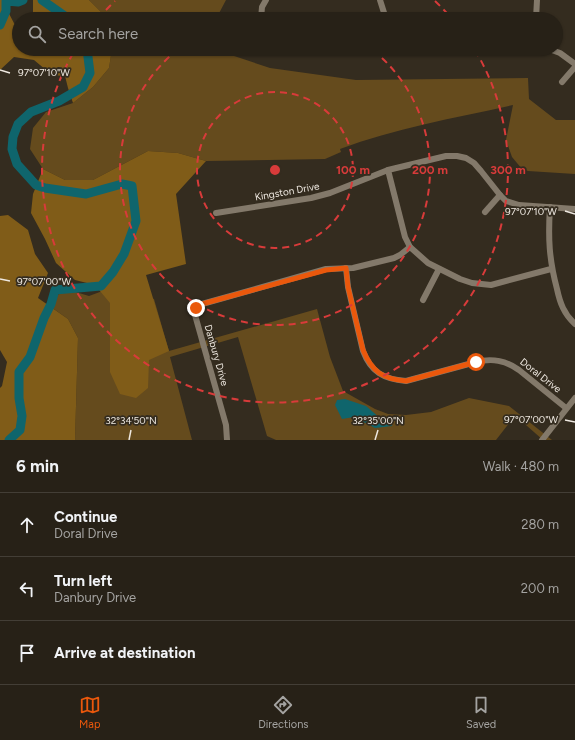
<!DOCTYPE html>
<meta charset="utf-8">
<style>
:root{--surface:#272117;--page:#2f2920;--text:#f1f3f6;--muted:#a4a3a1;--line:#433e36;--accent:#ea580c}
body{margin:0;font-family:Figtree,sans-serif;background:var(--page);color:var(--text)}
.stop{position:absolute;width:12px;height:12px;margin:-9px;border:3px solid #ea580c;border-radius:50%;background:#fff}
.stop.end{background:#ea580c;border-color:#fff;box-shadow:0 1px 4px #0008}
.list{margin:0;padding:0;list-style:none}
h2{display:flex;justify-content:space-between;align-items:center;height:52px;margin:0;padding:0 16px;font-size:17px}
h2 small{font-size:13px;font-weight:400;color:var(--muted)}
.list li{display:grid;grid-template-columns:26px 1fr auto;gap:12px;align-items:center;box-sizing:border-box;height:64px;padding:0 16px;border-top:1px solid var(--line)}
.list b{display:block;font-size:15px;white-space:nowrap}
.list p{margin:0;font-size:13px;white-space:nowrap;color:var(--muted)}
.list em{font-size:13px;font-style:normal;color:var(--muted)}
.icon{flex:none;width:22px;height:22px;fill:none;stroke:currentColor;stroke-width:2;stroke-linecap:round;stroke-linejoin:round}
.map{position:relative;flex:none;width:575px;height:440px;overflow:hidden}
.search{position:absolute;background:var(--surface);box-shadow:0 1px 3px #0004;left:12px;right:12px;top:12px;height:44px;display:flex;align-items:center;gap:10px;box-sizing:border-box;padding:0 14px;border-radius:22px;color:var(--muted);font-size:15px}
.sheet{height:244px;background:var(--surface)}
nav{display:flex;justify-content:space-around;align-items:center;box-sizing:border-box;height:56px;border-top:1px solid var(--line);background:var(--surface);font-size:11px;color:var(--muted)}
nav a{display:grid;justify-items:center;gap:2px}
nav .on{color:var(--accent)}
.map>svg:first-child{display:block}
.green{fill:#654b1d}
.forest{fill:#805c18}
.water{fill:#0f656c}
.lines{fill:none;stroke-linecap:round;stroke-linejoin:round}
.stream{stroke:#0f656c;stroke-width:1.5}
.river{stroke:#0f656c;stroke-width:9}
.street{stroke:#83796a;stroke-width:6}
.route{stroke:#ea580c;stroke-width:5}
.ticks{fill:none;stroke:#eee8e0;stroke-width:1.5}
.ring{fill:none;stroke:#d83b3a;stroke-width:2;stroke-dasharray:7 5}
.labels{text-anchor:middle;stroke-width:3.5;stroke-linejoin:round;paint-order:stroke}
.street-label{font-size:10px;fill:#eee8e0;stroke:#342c1f}
.ticks-label{font-size:10px;text-anchor:middle;fill:#eee8e0;stroke:#342c1f;stroke-width:3.5;stroke-linejoin:round;paint-order:stroke}
.centre{fill:#d83b3a;stroke:#342c1f;stroke-width:2}
.ring-label{font-size:12px;text-anchor:middle;font-weight:bold;fill:#d83b3a;stroke:#342c1f;stroke-width:3.5;stroke-linejoin:round;paint-order:stroke}
</style>
<div class="map">
<svg width="575" height="440" viewBox="0 0 575 440">
<rect width="100%" height="100%" fill="#342c1f"/>
<!-- green -->
<g class="green">
<path d="M89 0H226L216 19H106L104 15Z"/>
<path d="M112 49H213L270 68 356 80 528 78 529 99 556 120H575V174L528 171 522 169 512 157 506 140 513 105C455 118 395 128 340 149L341 152 325 159 206 161 178 153 148 151 93 180H65L43 169 30 149 33 128 46 112 73 103 93 87 109 68Z"/>
<path d="M116 286 154 299 169 351 317 309 330 357 343 391 375 409 388 414 406 415 431 412 469 398 509 406 552 440H543L518 418H513L496 440H276L267 436 238 337 170 357 192 440H75L78 338 68 319 51 307 57 295 69 290 89 296Z"/>
</g>
<!-- forest -->
<g class="forest">
<path d="M0 0H2L17 29 19 28V49H112L109 68 93 87 73 103 68 88 65 76 52 75 34 60 14 57 0 70Z"/>
<path d="M33 0H89L104 15 106 19H33Z"/>
<path d="M148 151 178 153 206 161 176 194 186 264 146 275 169 351 149 360 148 388 136 398 120 394 110 372V303L95 285 75 280 56 263 45 239 31 213 33 194 43 169 65 180H93Z"/>
<path d="M8 215 28 230 35 254 48 273 38 298 68 319 78 338 75 440H0V388L2 386 7 362 0 350V216Z"/>
</g>
<!-- water -->
<path class="water" d="M345 399 366 406 380 418 393 420 392 426 375 428 354 417 342 419 335 405 337 400Z"/>
<g class="lines">
<!-- stream -->
<path class="stream" d="M6 0V1"/>
<!-- river -->
<g class="river">
<path d="M42 0 69 19"/>
<path d="M0 25 6 11V1L18 2 23 0"/>
<path d="M9 440 20 430 22 416 19 398V372L30 357 44 318 51 304 55 290 101 286 113 272 124 254 136 221 132 186 122 184 86 194 45 188 36 185 17 164 12 149 13 137 18 124 31 112 59 101 83 87 90 73 87 49"/>
</g>
<!-- street -->
<g class="street">
<path d="M380 0 386 19"/>
<path d="M261 19 262 7 266 0"/>
<path d="M536 19 537 0"/>
<path d="M549 49 560 53 575 64"/>
<path d="M562 82 575 67"/>
<path d="M388 170 405 237 410 247 428 263 460 279 472 283 491 285 551 269"/>
<path d="M550 207C548 238 549 259 557 289 560 303 564 314 575 324"/>
<path d="M485 212 500 195"/>
<path d="M216 213 311 198 330 193 388 170 446 156H457L466 158 474 163 481 171 500 195 506 201 519 205 575 209"/>
<path d="M346 268 348 287 363 351C371 372 383 379 406 381L476 362C492 358 505 360 519 370L566 408"/>
<path d="M423 300 439 269"/>
<path d="M227 440 226 425 195 315 196 308 202 304 326 269 353 268 394 258 400 255 410 247"/>
<path d="M542 440 575 398"/>
</g>
</g>
<g class="lines">
<!-- route -->
<path class="route" d="M196 308 202 304 326 270 346 268 348 287 363 350C372 372 383 379 406 381L476 362"/>
</g>
<!-- ticks -->
<path class="ticks" d="M0 70 10 73M565 211 575 214M0 279 10 281M565 420 575 422M129 440 131 430M375 440 378 430"/>
<!-- distance rings -->
<g class="ring">
<circle cx="275" cy="170" r="78"/>
<path d="M240 19A155 155 0 0 1 310 19M373 50A155 155 0 1 1 177 50"/>
<path d="M98 19A233 233 0 0 1 115 1M435 1A233 233 0 0 1 452 19M475 50A233 233 0 1 1 75 50"/>
</g>
<g class="labels">
<!-- street labels -->
<g class="street-label">
<text transform="translate(287 191) rotate(-10)" y="4">Kingston Drive</text>
<text transform="translate(217 355) rotate(74)" y="4">Danbury Drive</text>
<text transform="translate(541 375) rotate(38)" y="4">Doral Drive</text>
</g>
</g>
<g class="ticks-label">
<text x="44" y="76">97°07'10"W</text>
<text x="531" y="215">97°07'10"W</text>
<text x="44" y="285">97°07'00"W</text>
<text x="531" y="423">97°07'00"W</text>
<text x="131" y="424">32°34'50"N</text>
<text x="378" y="424">32°35'00"N</text>
</g>
<circle cx="275" cy="170" r="6" class="centre"/>
<g class="ring-label">
<text x="353" y="174">100 m</text>
<text x="430" y="174">200 m</text>
<text x="508" y="174">300 m</text>
</g>
</svg>
<div class="stop" style="left:476px;top:362px"></div>
<div class="stop end" style="left:196px;top:308px"></div>
<div class="search"><svg class="icon" aria-label="search" viewBox="0 0 24 24"><circle cx="10" cy="10" r="6"/><path d="M15 15l6 6"/></svg>Search here</div>
</div>
<section class="sheet">
<h2>6 min<small>Walk · 480 m</small></h2>
<ul class="list">
<li><svg class="icon" aria-label="ahead" viewBox="0 0 24 24"><path d="M12 20V5M6 11l6-6 6 6"/></svg><div><b>Continue</b><p>Doral Drive</p></div><em>280 m</em></li>
<li><svg class="icon" aria-label="left" viewBox="0 0 24 24"><path d="M17 20v-9H6M10 6l-5 5 5 5"/></svg><div><b>Turn left</b><p>Danbury Drive</p></div><em>200 m</em></li>
<li><svg class="icon" aria-label="arrive" viewBox="0 0 24 24"><path d="M6 21V4h12l-3 4 3 4H6"/></svg><div><b>Arrive at destination</b></div></li>
</ul>
</section>
<nav>
<a class="on"><svg class="icon" aria-label="map" viewBox="0 0 24 24"><path d="M3 6l6-2 6 2 6-2v14l-6 2-6-2-6 2zM9 4v14M15 6v14"/></svg>Map</a>
<a><svg class="icon" aria-label="directions" viewBox="0 0 24 24"><path d="M12 3l9 9-9 9-9-9zM9 14v-3h6M13 9l2 2-2 2"/></svg>Directions</a>
<a><svg class="icon" aria-label="saved" viewBox="0 0 24 24"><path d="M7 4h10v16l-5-4-5 4z"/></svg>Saved</a>
</nav>
